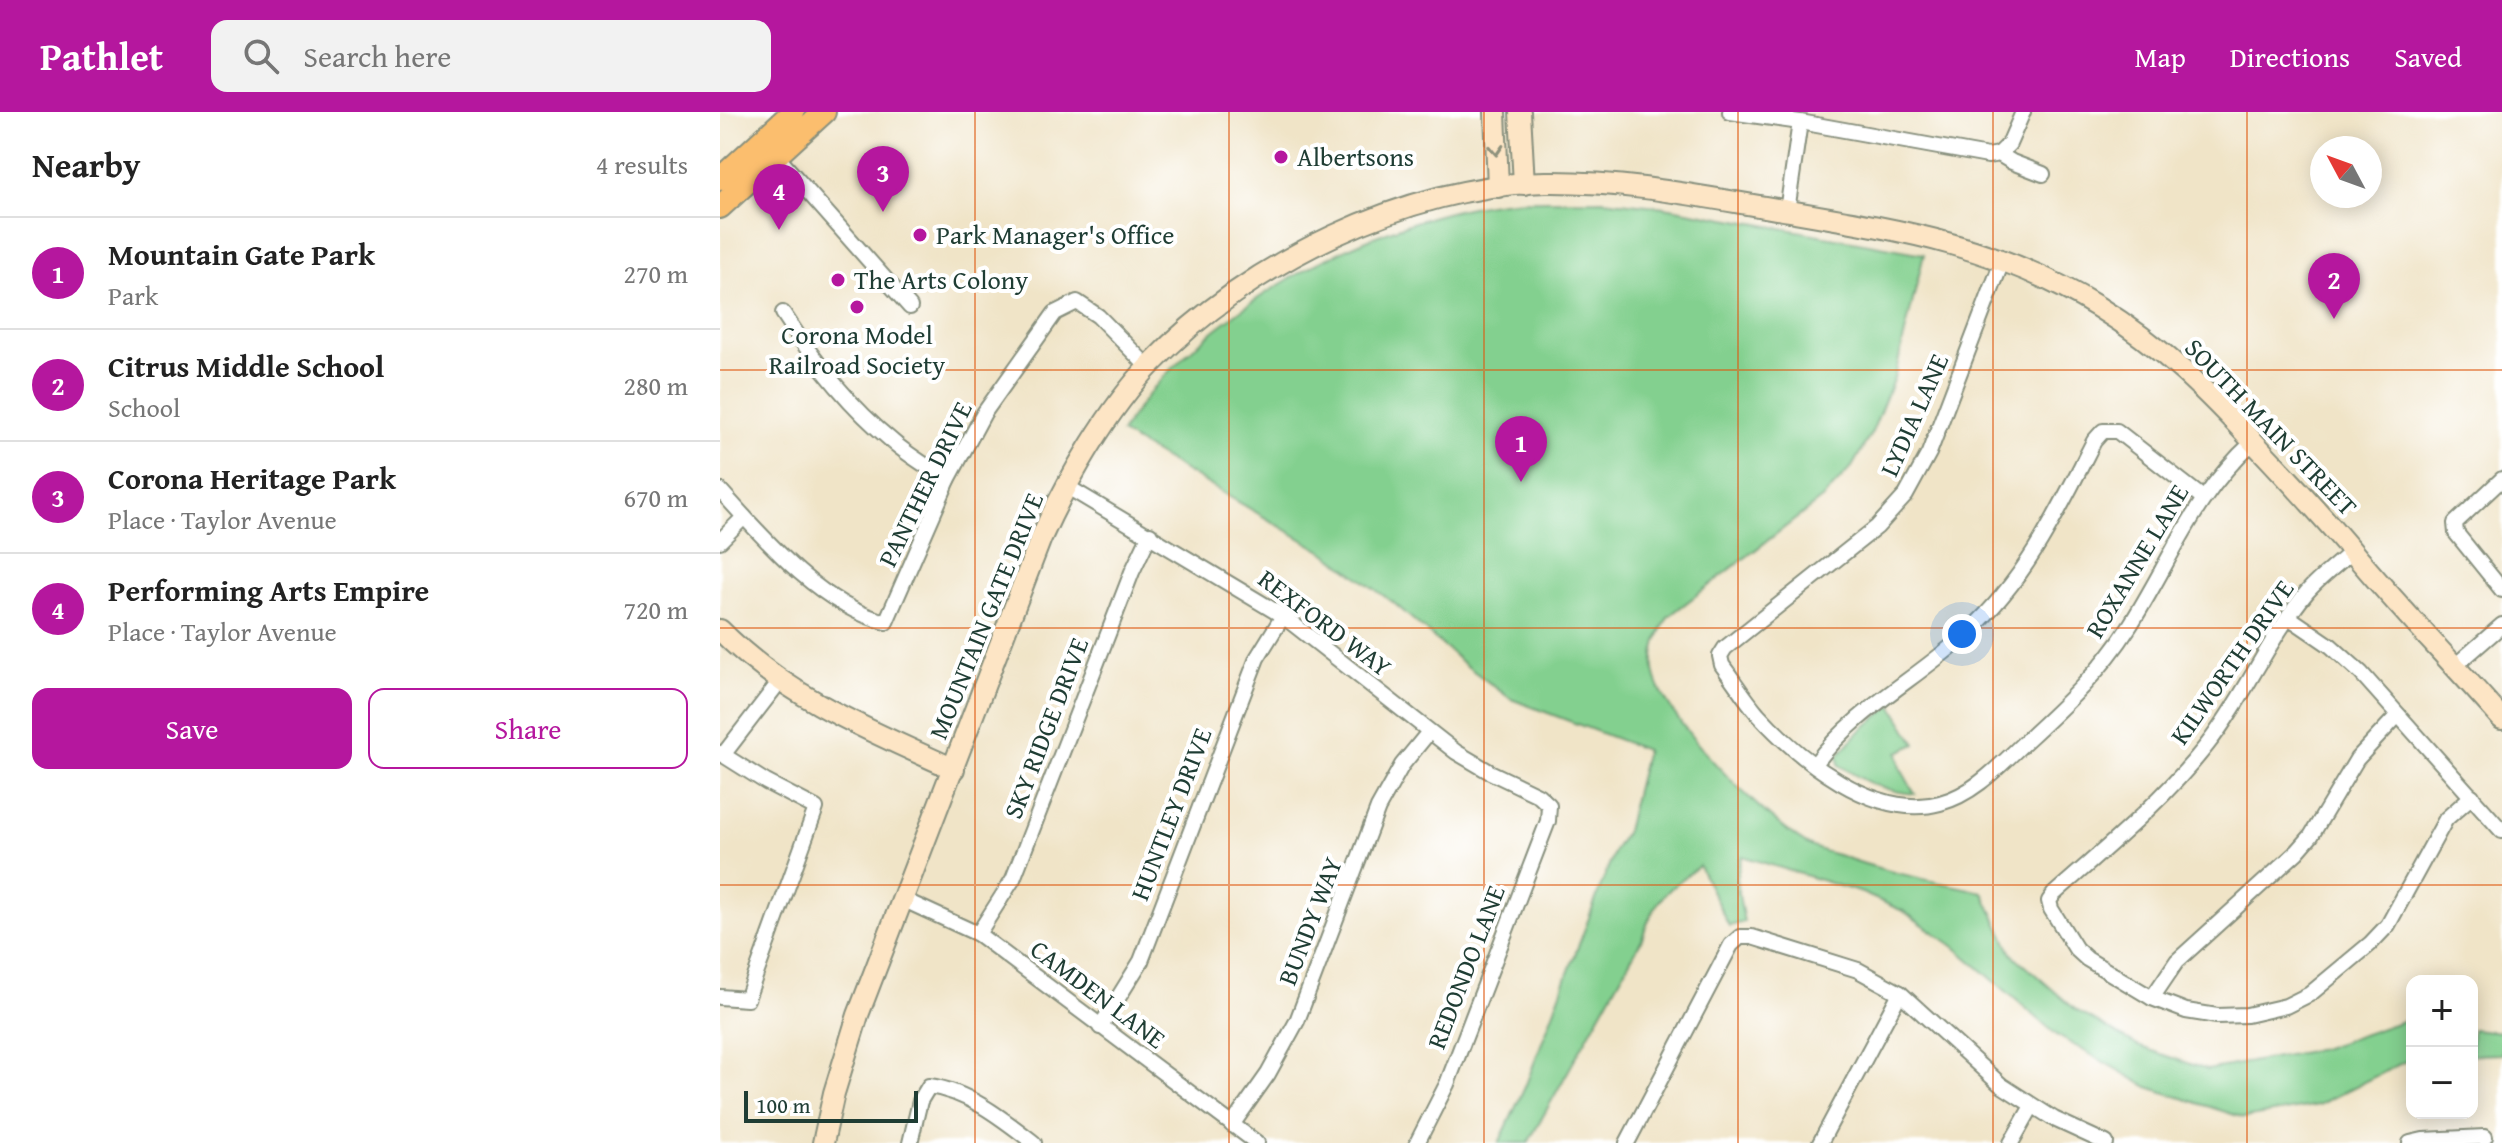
<!DOCTYPE html>
<meta charset="utf-8">
<style>
:root{--surface:#fff;--page:#f2f2f2;--text:#222;--muted:#767676;--line:#e0e0e0;--accent:#b5179e}
body{margin:0;font-family:"Gentium Book Plus",serif;background:var(--page);color:var(--text)}
.controls{position:absolute;right:24px;bottom:24px;display:grid;overflow:hidden;border-radius:16px;box-shadow:0 4px 20px #0003}
.controls button{width:72px;height:72px;display:grid;place-items:center;padding:0;border:0;border-bottom:2px solid var(--line);background:var(--surface);color:var(--text);font:40px sans-serif}
.compass{position:absolute;left:1590px;top:24px;width:72px;height:72px;border-radius:50%;background:var(--surface);box-shadow:0 4px 20px #0003;rotate:311deg}
.scale{position:absolute;left:24px;bottom:20px;width:174px;box-sizing:border-box;padding-left:8px;border:4px solid #1f3d34;border-top:0;font-size:22px;line-height:28px;white-space:nowrap;color:#1f3d34;-webkit-text-stroke:6px #fff;paint-order:stroke}
.you{position:absolute;left:1242px;top:522px;width:28px;height:28px;margin:-20px;border:6px solid #fff;border-radius:50%;background:#1a73e8;box-shadow:0 0 0 12px #1a73e833}
.badge{display:grid;place-items:center;width:52px;height:52px;border-radius:50%;background:var(--accent);color:#fff;font-size:26px;font-weight:700}
.pin{position:absolute;translate:-50% -66px;filter:drop-shadow(0 2px 4px #0008)}
.pin::after{content:'';position:absolute;top:42px;width:28px;height:24px;background:inherit;clip-path:polygon(0 0,100% 0,50% 100%)}
.list{margin:0;padding:0;list-style:none}
h2{display:flex;justify-content:space-between;align-items:center;height:104px;margin:0;padding:0 32px;font-size:34px}
h2 small{font-size:26px;font-weight:400;color:var(--muted)}
.list li{display:grid;grid-template-columns:52px 1fr auto;gap:24px;align-items:center;box-sizing:border-box;height:112px;padding:0 32px;border-top:2px solid var(--line)}
.list b{display:block;font-size:30px;white-space:nowrap}
.list p{margin:0;font-size:26px;white-space:nowrap;color:var(--muted)}
.list em{font-size:26px;font-style:normal;color:var(--muted)}
.actions{display:flex;gap:16px;padding:24px 32px}
.actions a{flex:1;padding:18px 0;border:2px solid var(--accent);border-radius:16px;text-align:center;font-size:28px;color:var(--accent)}
.actions .main{background:var(--accent);color:#fff}
.icon{flex:none;width:44px;height:44px;fill:none;stroke:currentColor;stroke-width:2;stroke-linecap:round;stroke-linejoin:round}
.map{position:relative;flex:none;width:1782px;height:1031px;overflow:hidden}
header{display:flex;align-items:center;gap:48px;box-sizing:border-box;height:112px;padding:0 40px;background:var(--accent);color:#fff}
header strong{font-size:38px}
nav{display:flex;gap:44px;margin-inline-start:auto;font-size:28px}
.search{width:560px;height:72px;background:var(--page);display:flex;align-items:center;gap:20px;box-sizing:border-box;padding:0 28px;border-radius:16px;color:var(--muted);font-size:30px}
main{display:flex}
aside{flex:1;background:var(--surface)}
.map>svg:first-child{display:block}
.green{fill:#83d08f;stroke:#518662;stroke-width:2}
.lines{fill:none;stroke-linecap:round;stroke-linejoin:round}
.street-casing{stroke:#88907e;stroke-width:18}
.secondary-casing{stroke:#88907e;stroke-width:24}
.primary-casing{stroke:#88907e;stroke-width:26}
.street{stroke:#fff;stroke-width:14}
.secondary{stroke:#fde5c5;stroke-width:20}
.primary{stroke:#fbbe6e;stroke-width:22}
.oneway{stroke:#8e917c}
.grid{fill:none;stroke:#de580e;stroke-width:2;stroke-opacity:0.55}
.poi-dot{fill:#b5179e;stroke:#fff;stroke-width:3}
.labels{text-anchor:middle;stroke-width:8;stroke-linejoin:round;paint-order:stroke}
.poi-label{font-size:26px;fill:#1f3d34;stroke:#fff;text-anchor:start}
.street-label{font-size:26px;fill:#1f3d34;stroke:#fff}
</style>
<header>
<strong>Pathlet</strong>
<div class="search"><svg class="icon" aria-label="search" viewBox="0 0 24 24"><circle cx="10" cy="10" r="6"/><path d="M15 15l6 6"/></svg>Search here</div>
<nav><a>Map</a><a>Directions</a><a>Saved</a></nav>
</header>
<main>
<aside>
<h2>Nearby<small>4 results</small></h2>
<ul class="list">
<li><span class="badge">1</span><div><b>Mountain Gate Park</b><p>Park</p></div><em>270 m</em></li>
<li><span class="badge">2</span><div><b>Citrus Middle School</b><p>School</p></div><em>280 m</em></li>
<li><span class="badge">3</span><div><b>Corona Heritage Park</b><p>Place · Taylor Avenue</p></div><em>670 m</em></li>
<li><span class="badge">4</span><div><b>Performing Arts Empire</b><p>Place · Taylor Avenue</p></div><em>720 m</em></li>
</ul>
<div class="actions"><a class="main">Save</a><a>Share</a></div>
</aside>
<div class="map">
<svg width="1782" height="1031" viewBox="0 0 1782 1031">
<rect width="100%" height="100%" fill="#fff"/>
<filter id="ink" filterUnits="userSpaceOnUse"><feTurbulence type="fractalNoise" baseFrequency=".0125" numOctaves="2"/><feDisplacementMap in="SourceGraphic" scale="16" xChannelSelector="R" yChannelSelector="G"/><feConvolveMatrix kernelMatrix="1 2 1 2 8 2 1 2 1" color-interpolation-filters="sRGB"/></filter>
<filter id="wash" filterUnits="userSpaceOnUse"><feTurbulence type="fractalNoise" baseFrequency=".006" numOctaves="4" result="noise"/><feDisplacementMap in="SourceGraphic" scale="32" xChannelSelector="R" yChannelSelector="G"/><feGaussianBlur stdDeviation="1.8" result="paint"/><feColorMatrix in="noise" values="0 0 0 0 0 0 0 0 0 0 0 0 0 0 0 0 0 1.4 0 .05"/><feComposite in="paint" operator="in"/></filter>
<g filter="url(#wash)">
<rect width="100%" height="100%" fill="#f0e4c7"/>
<!-- green -->
<g class="green">
<path d="M883 88 945 95 1204 142 1175 263 1152 320 1132 355 1103 386 948 505C939 522 932 536 934 557 938 604 1046 708 1087 732 1097 738 1111 741 1121 744 1167 761 1215 769 1263 780L1292 842 1356 898 1418 934 1487 958 1601 937 1688 907 1692 908V946L1598 993 1524 1006 1428 975 1338 924 1235 835 1183 799 1142 781 1022 744 1016 767 1024 810 1009 814 979 754C945 779 934 788 921 829L808 1031H779L805 975 895 737 906 719 926 638 791 587 744 552 675 492 607 442 401 321C473 202 654 102 792 89 822 87 853 89 883 88Z"/>
<path d="M1172 593 1196 632 1178 640 1181 657 1195 682C1163 679 1146 671 1119 653L1118 643 1140 619Z"/>
<path d="M1752 917 1782 920V942L1752 943Z"/>
</g>
</g>
<g filter="url(#ink)">
<g class="lines">
<defs>
<g id="street">
<path d="M1010 0 1080 10 1268 44 1279 42 1292 50 1323 62"/>
<path d="M53 40 190 195"/>
<path d="M1279 42 1289 32 1303 0"/>
<path d="M1067 99 1080 10"/>
<path d="M1283 147 1209 341 1186 383 1157 415 1005 536 1000 544 1002 553C1014 569 1025 587 1038 602 1079 647 1155 709 1220 691 1255 682 1282 651 1308 627 1345 593 1382 558 1409 515 1451 449 1474 383 1533 330"/>
<path d="M63 201C93 248 128 293 172 329 189 344 210 356 228 368"/>
<path d="M1782 367 1735 411 1736 421 1782 478"/>
<path d="M346 374 563 504 736 640 770 660 818 683 829 693 828 709 727 972 697 1031"/>
<path d="M0 378C43 426 102 495 166 510L228 368 264 301 335 201 357 190 378 204 428 255"/>
<path d="M0 429 24 405"/>
<path d="M1632 439C1618 452 1600 465 1587 480 1548 527 1525 585 1487 633 1443 689 1387 735 1334 782L1329 789 1331 797 1356 837 1367 847 1432 886 1466 899 1497 904 1527 903 1566 894 1590 882 1650 832 1668 813 1726 707 1752 684"/>
<path d="M1570 506 1611 534 1641 561 1782 719"/>
<path d="M1735 554 1782 513"/>
<path d="M0 641 46 670 96 696 27 887 0 885"/>
<path d="M3 643 60 569"/>
<path d="M1095 652C1136 597 1197 567 1247 521 1307 466 1338 400 1374 329L1383 319H1397L1483 386"/>
<path d="M182 787 258 822 537 1031"/>
<path d="M258 822 293 767 412 460 430 422"/>
<path d="M1432 886 1457 849 1577 740 1591 724 1637 647 1677 604"/>
<path d="M380 915 421 849 537 546 563 504"/>
<path d="M512 1013 548 962 577 909 658 696 682 653 709 620"/>
<path d="M190 1031 200 989 209 974C248 979 283 1007 314 1031"/>
<path d="M907 1031 1011 833 1020 825H1032L1138 858 1180 881 1281 973 1334 1007 1386 1031"/>
<path d="M1100 1031 1180 881"/>
<path d="M1291 1031 1312 994"/>
<path d="M1690 1031 1703 1028 1765 1025"/>
</g>
<g id="secondary">
<path d="M775 0 778 75"/>
<path d="M800 0 804 72"/>
<path d="M0 518C66 585 150 619 234 657"/>
<path d="M103 1031 114 981 138 903 321 426C347 368 388 297 432 251 527 151 688 73 826 70 909 69 988 86 1069 99 1180 118 1280 134 1378 195 1443 235 1489 281 1540 337 1571 370 1602 403 1631 438 1679 496 1732 550 1782 607"/>
</g>
<g id="primary">
<path d="M0 67 73 0"/>
<path d="M0 95 104 0"/>
</g>
</defs>
<!-- street casing -->
<use href="#street" class="street-casing"/>
<!-- secondary casing -->
<use href="#secondary" class="secondary-casing"/>
<!-- primary casing -->
<use href="#primary" class="primary-casing"/>
<!-- street -->
<use href="#street" class="street"/>
<!-- secondary -->
<use href="#secondary" class="secondary"/>
<!-- primary -->
<use href="#primary" class="primary"/>
</g>
<!-- one-way arrows -->
<defs><path id="oneway-chevron" d="M-2-3.5L2.5 0L-2 3.5" fill="none" stroke-width="1.6" stroke-linecap="round" stroke-linejoin="round" transform="scale(2)"/></defs>
<use class="oneway" href="#oneway-chevron" transform="translate(776 38) rotate(87)"/>
</g>
<!-- grid -->
<path class="grid" d="M255 0V1031M509 0V1031M764 0V1031M1018 0V1031M1273 0V1031M1527 0V1031M0 258H1782M0 516H1782M0 773H1782"/>
<!-- markers -->
<g class="poi-dot">
<circle cx="561" cy="45" r="8"/>
<circle cx="200" cy="123" r="8"/>
<circle cx="118" cy="168" r="8"/>
<circle cx="137" cy="195" r="8"/>
</g>
<g class="labels">
<!-- poi labels -->
<g class="poi-label">
<text x="577" y="54">Albertsons</text>
<text x="216" y="132">Park Manager's Office</text>
<text x="134" y="177">The Arts Colony</text>
<text x="137" y="232" text-anchor="middle">Corona Model<tspan x="137" dy="30">Railroad Society</tspan></text>
</g>
<!-- street labels -->
<g class="street-label">
<text transform="translate(1194 303) rotate(-66)" y="9">LYDIA LANE</text>
<text transform="translate(1551 315) rotate(46)" y="9">SOUTH MAIN STREET</text>
<text transform="translate(205 372) rotate(-64)" y="9">PANTHER DRIVE</text>
<text transform="translate(1417 449) rotate(-59)" y="9">ROXANNE LANE</text>
<text transform="translate(266 504) rotate(-68)" y="9">MOUNTAIN GATE DRIVE</text>
<text transform="translate(605 511) rotate(37)" y="9">REXFORD WAY</text>
<text transform="translate(1512 550) rotate(-55)" y="9">KILWORTH DRIVE</text>
<text transform="translate(326 616) rotate(-69)" y="9">SKY RIDGE DRIVE</text>
<text transform="translate(451 702) rotate(-69)" y="9">HUNTLEY DRIVE</text>
<text transform="translate(590 809) rotate(-69)" y="9">BUNDY WAY</text>
<text transform="translate(746 855) rotate(-69)" y="9">REDONDO LANE</text>
<text transform="translate(378 882) rotate(37)" y="9">CAMDEN LANE</text>
</g>
</g>
</svg>
<div class="controls">
<button>+</button>
<button>−</button>
</div>
<svg class="compass" viewBox="-18 -18 36 36"><path d="M0-13l5 13h-10z" fill="#e53935"/><path d="M0 13l5-13h-10z" fill="#767676"/></svg>
<div class="scale">100 m</div>
<div class="you"></div>
<div class="pin badge" style="left:801px;top:370px">1</div>
<div class="pin badge" style="left:1614px;top:207px">2</div>
<div class="pin badge" style="left:163px;top:100px">3</div>
<div class="pin badge" style="left:59px;top:118px">4</div>
</div>
</main>
